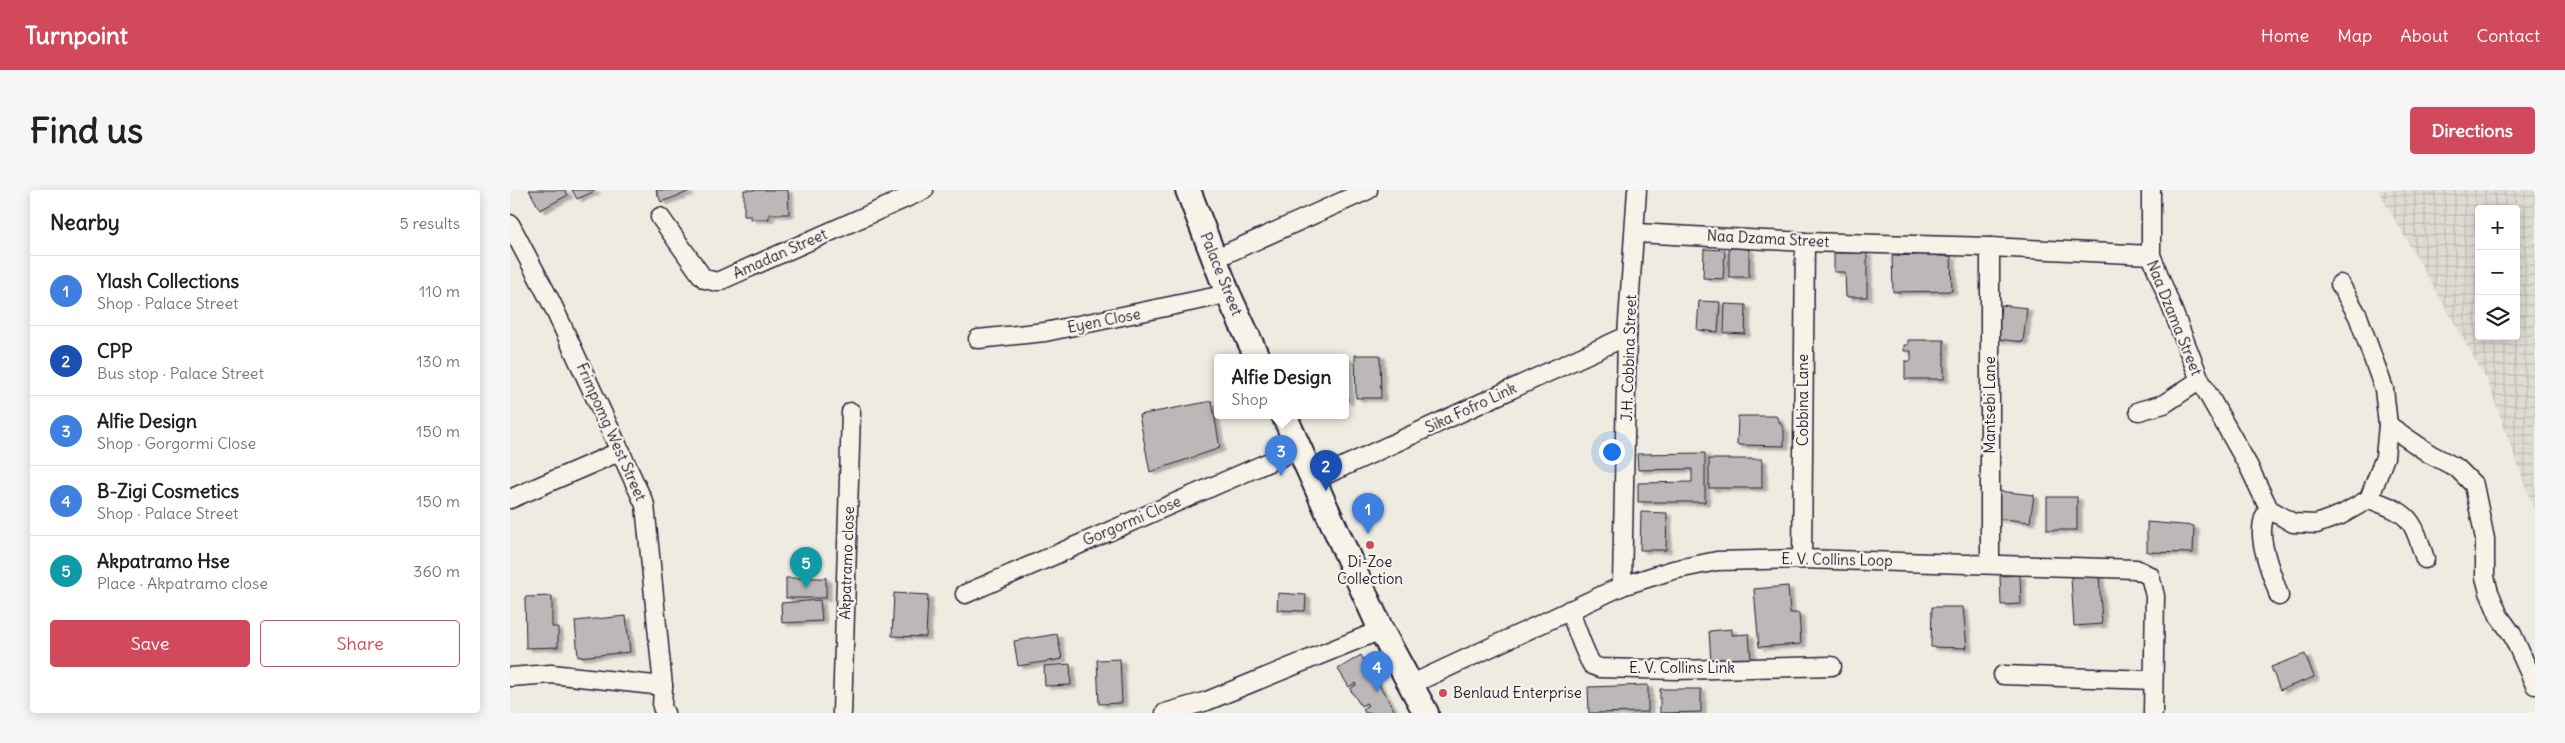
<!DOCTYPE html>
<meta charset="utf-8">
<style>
:root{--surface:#fff;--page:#f6f6f6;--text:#202124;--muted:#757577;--line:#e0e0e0;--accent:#d1495b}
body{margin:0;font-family:Delius,sans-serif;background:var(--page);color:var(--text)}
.controls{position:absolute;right:15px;top:15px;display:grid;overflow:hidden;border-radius:5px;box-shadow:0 2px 12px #0003}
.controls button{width:45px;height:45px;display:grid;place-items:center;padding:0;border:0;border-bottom:1px solid var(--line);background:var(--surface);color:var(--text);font:25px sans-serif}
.you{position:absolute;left:1101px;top:261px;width:18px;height:18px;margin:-12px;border:4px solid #fff;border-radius:50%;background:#1a73e8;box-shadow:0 0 0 8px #1a73e833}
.badge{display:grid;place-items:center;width:32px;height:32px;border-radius:50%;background:var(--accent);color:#fff;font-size:16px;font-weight:700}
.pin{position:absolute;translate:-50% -41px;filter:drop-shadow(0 1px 2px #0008)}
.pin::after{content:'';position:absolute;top:26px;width:18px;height:15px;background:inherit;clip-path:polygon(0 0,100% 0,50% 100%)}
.popup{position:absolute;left:704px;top:164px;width:135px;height:65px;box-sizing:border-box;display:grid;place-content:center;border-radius:5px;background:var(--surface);filter:drop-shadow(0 1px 4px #0005);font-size:16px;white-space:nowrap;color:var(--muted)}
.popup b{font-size:19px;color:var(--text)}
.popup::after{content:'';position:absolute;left:50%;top:100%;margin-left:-10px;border:10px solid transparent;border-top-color:var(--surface)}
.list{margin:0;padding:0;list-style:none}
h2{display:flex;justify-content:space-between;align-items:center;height:65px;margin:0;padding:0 20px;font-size:21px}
h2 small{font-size:16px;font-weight:400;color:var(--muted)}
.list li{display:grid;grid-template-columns:32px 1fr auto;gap:15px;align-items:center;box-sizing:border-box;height:70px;padding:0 20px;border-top:1px solid var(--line)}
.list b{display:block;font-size:19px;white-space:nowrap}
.list p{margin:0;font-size:16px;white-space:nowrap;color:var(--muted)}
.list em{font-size:16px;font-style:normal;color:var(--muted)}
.actions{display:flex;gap:10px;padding:15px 20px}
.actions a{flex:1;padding:11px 0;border:1px solid var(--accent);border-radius:5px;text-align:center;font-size:18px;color:var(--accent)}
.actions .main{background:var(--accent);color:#fff}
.icon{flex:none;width:28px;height:28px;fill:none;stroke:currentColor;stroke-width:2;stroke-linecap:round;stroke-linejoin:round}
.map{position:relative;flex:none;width:2025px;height:523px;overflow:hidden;border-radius:5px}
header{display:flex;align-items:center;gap:30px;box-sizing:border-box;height:70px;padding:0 25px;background:var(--accent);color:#fff}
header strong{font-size:24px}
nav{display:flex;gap:28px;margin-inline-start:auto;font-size:18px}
.intro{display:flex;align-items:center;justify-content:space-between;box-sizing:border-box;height:120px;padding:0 30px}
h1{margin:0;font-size:35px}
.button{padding:12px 22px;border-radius:5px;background:var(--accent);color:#fff;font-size:18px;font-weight:700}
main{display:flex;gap:30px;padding:0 30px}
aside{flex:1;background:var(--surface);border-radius:5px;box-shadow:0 2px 12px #0003}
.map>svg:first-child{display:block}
.industrial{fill:url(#industrial-grid);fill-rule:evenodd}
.building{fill:#bbb8b7;stroke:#22223b;filter:url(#shadow)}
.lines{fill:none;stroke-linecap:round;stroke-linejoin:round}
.street-casing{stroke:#22223b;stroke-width:21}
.secondary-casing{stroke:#22223b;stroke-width:28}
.street{stroke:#f7f3e8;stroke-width:18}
.secondary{stroke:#f7f3e8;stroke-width:24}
.poi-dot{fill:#d1495b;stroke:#f7f3e8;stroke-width:2}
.labels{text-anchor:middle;stroke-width:4.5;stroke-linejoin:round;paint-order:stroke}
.street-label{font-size:15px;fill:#22223b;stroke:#f7f3e8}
.poi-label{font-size:15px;fill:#22223b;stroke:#f7f3e8}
</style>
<header>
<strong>Turnpoint</strong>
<nav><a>Home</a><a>Map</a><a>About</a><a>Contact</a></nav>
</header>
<div class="intro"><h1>Find us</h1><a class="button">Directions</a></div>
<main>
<aside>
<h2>Nearby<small>5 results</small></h2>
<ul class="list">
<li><span class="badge" style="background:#3f7fe0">1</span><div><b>Ylash Collections</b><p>Shop · Palace Street</p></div><em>110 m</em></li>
<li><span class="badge" style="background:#1a4fb4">2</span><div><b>CPP</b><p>Bus stop · Palace Street</p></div><em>130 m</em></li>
<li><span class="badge" style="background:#3f7fe0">3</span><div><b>Alfie Design</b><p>Shop · Gorgormi Close</p></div><em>150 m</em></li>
<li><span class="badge" style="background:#3f7fe0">4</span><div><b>B-Zigi Cosmetics</b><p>Shop · Palace Street</p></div><em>150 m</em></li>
<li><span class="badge" style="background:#0f9aa8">5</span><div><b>Akpatramo Hse</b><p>Place · Akpatramo close</p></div><em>360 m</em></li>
</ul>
<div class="actions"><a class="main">Save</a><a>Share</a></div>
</aside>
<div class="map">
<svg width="2025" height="523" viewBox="0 0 2025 523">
<defs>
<pattern id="industrial-grid" width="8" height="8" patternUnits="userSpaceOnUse" patternTransform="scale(1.25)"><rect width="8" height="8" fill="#dfdcd4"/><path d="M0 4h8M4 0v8" fill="none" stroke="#bfbcb7"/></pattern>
<filter id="shadow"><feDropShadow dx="5" dy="3" stdDeviation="1" flood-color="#0004"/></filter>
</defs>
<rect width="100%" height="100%" fill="#eeebe1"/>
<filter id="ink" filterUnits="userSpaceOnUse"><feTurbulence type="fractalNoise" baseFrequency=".02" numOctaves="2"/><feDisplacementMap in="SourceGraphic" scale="10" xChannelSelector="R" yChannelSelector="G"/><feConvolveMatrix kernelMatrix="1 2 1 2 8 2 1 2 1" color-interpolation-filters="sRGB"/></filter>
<g filter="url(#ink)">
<!-- industrial -->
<path class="industrial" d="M1868 0H2025V323L1977 190ZM1969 19H2006V146H1969Z"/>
<!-- building -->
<g class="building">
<path d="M19 0H55L58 5 30 20Z"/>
<path d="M62 0H85V1L67 9Z"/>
<path d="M146 0H177L178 2 151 12Z"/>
<path d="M234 0H278L279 24H259V29H241V26H234Z"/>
<path d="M1219 58 1239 59V87H1219Z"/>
<path d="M1194 59 1215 60 1213 89 1193 88Z"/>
<path d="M1405 60H1428V66H1441L1442 101 1383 102 1382 66 1406 65Z"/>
<path d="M1324 63H1357V107H1336L1335 82H1324Z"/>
<path d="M1189 111 1210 112 1208 142 1187 140Z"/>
<path d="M1215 114 1236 115 1235 144 1214 143Z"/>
<path d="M1491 115 1517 118 1513 152 1487 149Z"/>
<path d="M1398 150H1434V189H1395V171H1401V161H1394V155H1398Z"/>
<path d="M845 165H870L871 208H846Z"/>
<rect x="835" y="168" width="3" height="43"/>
<path d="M702 211 710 258 640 282 629 225Z"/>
<path d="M1228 226H1266L1274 240V256L1227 255Z"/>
<path d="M1195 263V312H1128V293L1182 292V279L1128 280 1127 264Z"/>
<rect x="1199" y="269" width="53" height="29"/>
<path d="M1488 301 1524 305 1520 332 1485 328Z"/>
<rect x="1537" y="307" width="30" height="33"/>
<path d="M1131 322 1157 323 1156 360H1130Z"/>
<path d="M1637 332 1684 336 1683 363 1637 362Z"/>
<path d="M1510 385 1511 414 1491 415 1490 386Z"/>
<path d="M1589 385 1592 434 1564 436 1561 387Z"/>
<rect x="276" y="388" width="40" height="20"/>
<path d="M1278 396 1280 423H1289L1291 454 1249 457 1244 399Z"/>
<path d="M384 403 418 405 416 447 382 446Z"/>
<path d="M768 403 796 405 795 421 767 420Z"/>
<path d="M42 406V437H48V457L16 458 15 407Z"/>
<path d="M310 410 312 431 272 433 271 413Z"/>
<path d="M1422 417H1453L1457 458 1421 457Z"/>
<path d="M116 426 120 462 68 467 65 431Z"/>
<path d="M1222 439V445L1239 444 1241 470 1201 473 1199 441Z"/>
<path d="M547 444 552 469 508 476 504 451Z"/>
<path d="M1795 464 1804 487 1770 500 1761 477Z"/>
<path d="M851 465 886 523H855L853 519 858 515 856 513 851 516 840 499 846 495 845 493 839 497 828 479Z"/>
<path d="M610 469 612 513 589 514 587 470Z"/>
<path d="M560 474 561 495 535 496 534 476Z"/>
<path d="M1138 495V522L1079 523 1078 497Z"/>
<path d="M1150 499H1191V522L1150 523Z"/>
</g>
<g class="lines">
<defs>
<g id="street">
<path d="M1641 0V65L1690 190 1739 277 1759 319 1783 333 1806 334 1831 325 1859 309 1875 267 1878 235 1874 199 1848 126 1830 94"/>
<path d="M150 27 191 85 195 89 207 92 414 0"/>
<path d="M0 34 42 114 135 315 153 496 152 517 155 523"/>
<path d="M1126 43 1295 52 1480 57 1641 65"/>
<path d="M1480 57V374"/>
<path d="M704 69 858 0"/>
<path d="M468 149 535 142 718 104"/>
<path d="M1629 221 1654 214 1690 190"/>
<path d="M1878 235 1920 264 1947 278 1964 295 1975 349V387L1979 402 1989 426 2002 444 2025 495"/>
<path d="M804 290 1117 146"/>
<path d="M0 309 111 261"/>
<path d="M1859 309C1901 324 1902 328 1915 369"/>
<path d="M1759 319C1741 341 1762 382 1769 406"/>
<path d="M1292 369 1295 52"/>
<path d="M1112 396 1117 146 1127 0"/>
<path d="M455 404 789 259"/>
<path d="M1059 420C1067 438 1072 458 1082 475L1090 478 1167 480 1322 476"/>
<path d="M1493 485 1643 490"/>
<path d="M0 487 41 484 153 496"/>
<path d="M900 495 1112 396 1163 380 1207 371 1292 369 1626 379 1640 386 1645 406 1643 523"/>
<path d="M332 523 341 222"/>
<path d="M655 523 697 511 871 440"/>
</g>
<g id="secondary">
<path d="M678 0 718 104 747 167"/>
<path d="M774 225 871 440 916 523"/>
</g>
</defs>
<!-- street casing -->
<use href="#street" class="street-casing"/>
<!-- secondary casing -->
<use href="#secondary" class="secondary-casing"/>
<!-- street -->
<use href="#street" class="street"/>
<!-- secondary -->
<use href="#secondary" class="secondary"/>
</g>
</g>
<!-- markers -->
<g class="poi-dot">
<circle cx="860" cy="355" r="5"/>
<circle cx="933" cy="503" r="5"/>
</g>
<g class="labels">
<!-- street labels -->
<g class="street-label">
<text transform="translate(1258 49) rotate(3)" y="5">Naa Dzama Street</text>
<text transform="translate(270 64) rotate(-24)" y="5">Amadan Street</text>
<text transform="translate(711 84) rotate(68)" y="5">Palace Street</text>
<text transform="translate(1664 128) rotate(68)" y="5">Naa Dzama Street</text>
<text transform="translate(594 131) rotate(-11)" y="5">Eyen Close</text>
<text transform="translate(1119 168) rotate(-88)" y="5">J.H. Cobbina Street</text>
<text transform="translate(1293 210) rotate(-90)" y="5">Cobbina Lane</text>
<text transform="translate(1480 215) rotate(-90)" y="5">Mantsebi Lane</text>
<text transform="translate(961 218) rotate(-25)" y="5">Sika Fofro Link</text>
<text transform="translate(101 242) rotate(66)" y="5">Frimpomg West Street</text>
<text transform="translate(622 331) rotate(-23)" y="5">Gorgormi Close</text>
<text transform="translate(1327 370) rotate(1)" y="5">E. V. Collins Loop</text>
<text transform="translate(337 373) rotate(-88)" y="5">Akpatramo close</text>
<text x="1172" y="483">E. V. Collins Link</text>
</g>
<!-- poi labels -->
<g class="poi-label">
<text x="860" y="377">Di-Zoe<tspan x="860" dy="17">Collection</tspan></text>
<text x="943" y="508" text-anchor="start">Benlaud Enterprise</text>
</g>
</g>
</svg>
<div class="controls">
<button>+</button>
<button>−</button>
<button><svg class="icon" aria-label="layers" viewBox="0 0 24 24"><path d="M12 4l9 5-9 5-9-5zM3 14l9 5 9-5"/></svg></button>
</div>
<div class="you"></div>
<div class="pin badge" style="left:858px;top:344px;background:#3f7fe0">1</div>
<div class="pin badge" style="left:816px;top:301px;background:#1a4fb4">2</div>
<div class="pin badge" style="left:771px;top:286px;background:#3f7fe0">3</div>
<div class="popup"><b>Alfie Design</b>Shop</div>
<div class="pin badge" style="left:867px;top:502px;background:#3f7fe0">4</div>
<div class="pin badge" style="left:296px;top:398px;background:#0f9aa8">5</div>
</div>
</main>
